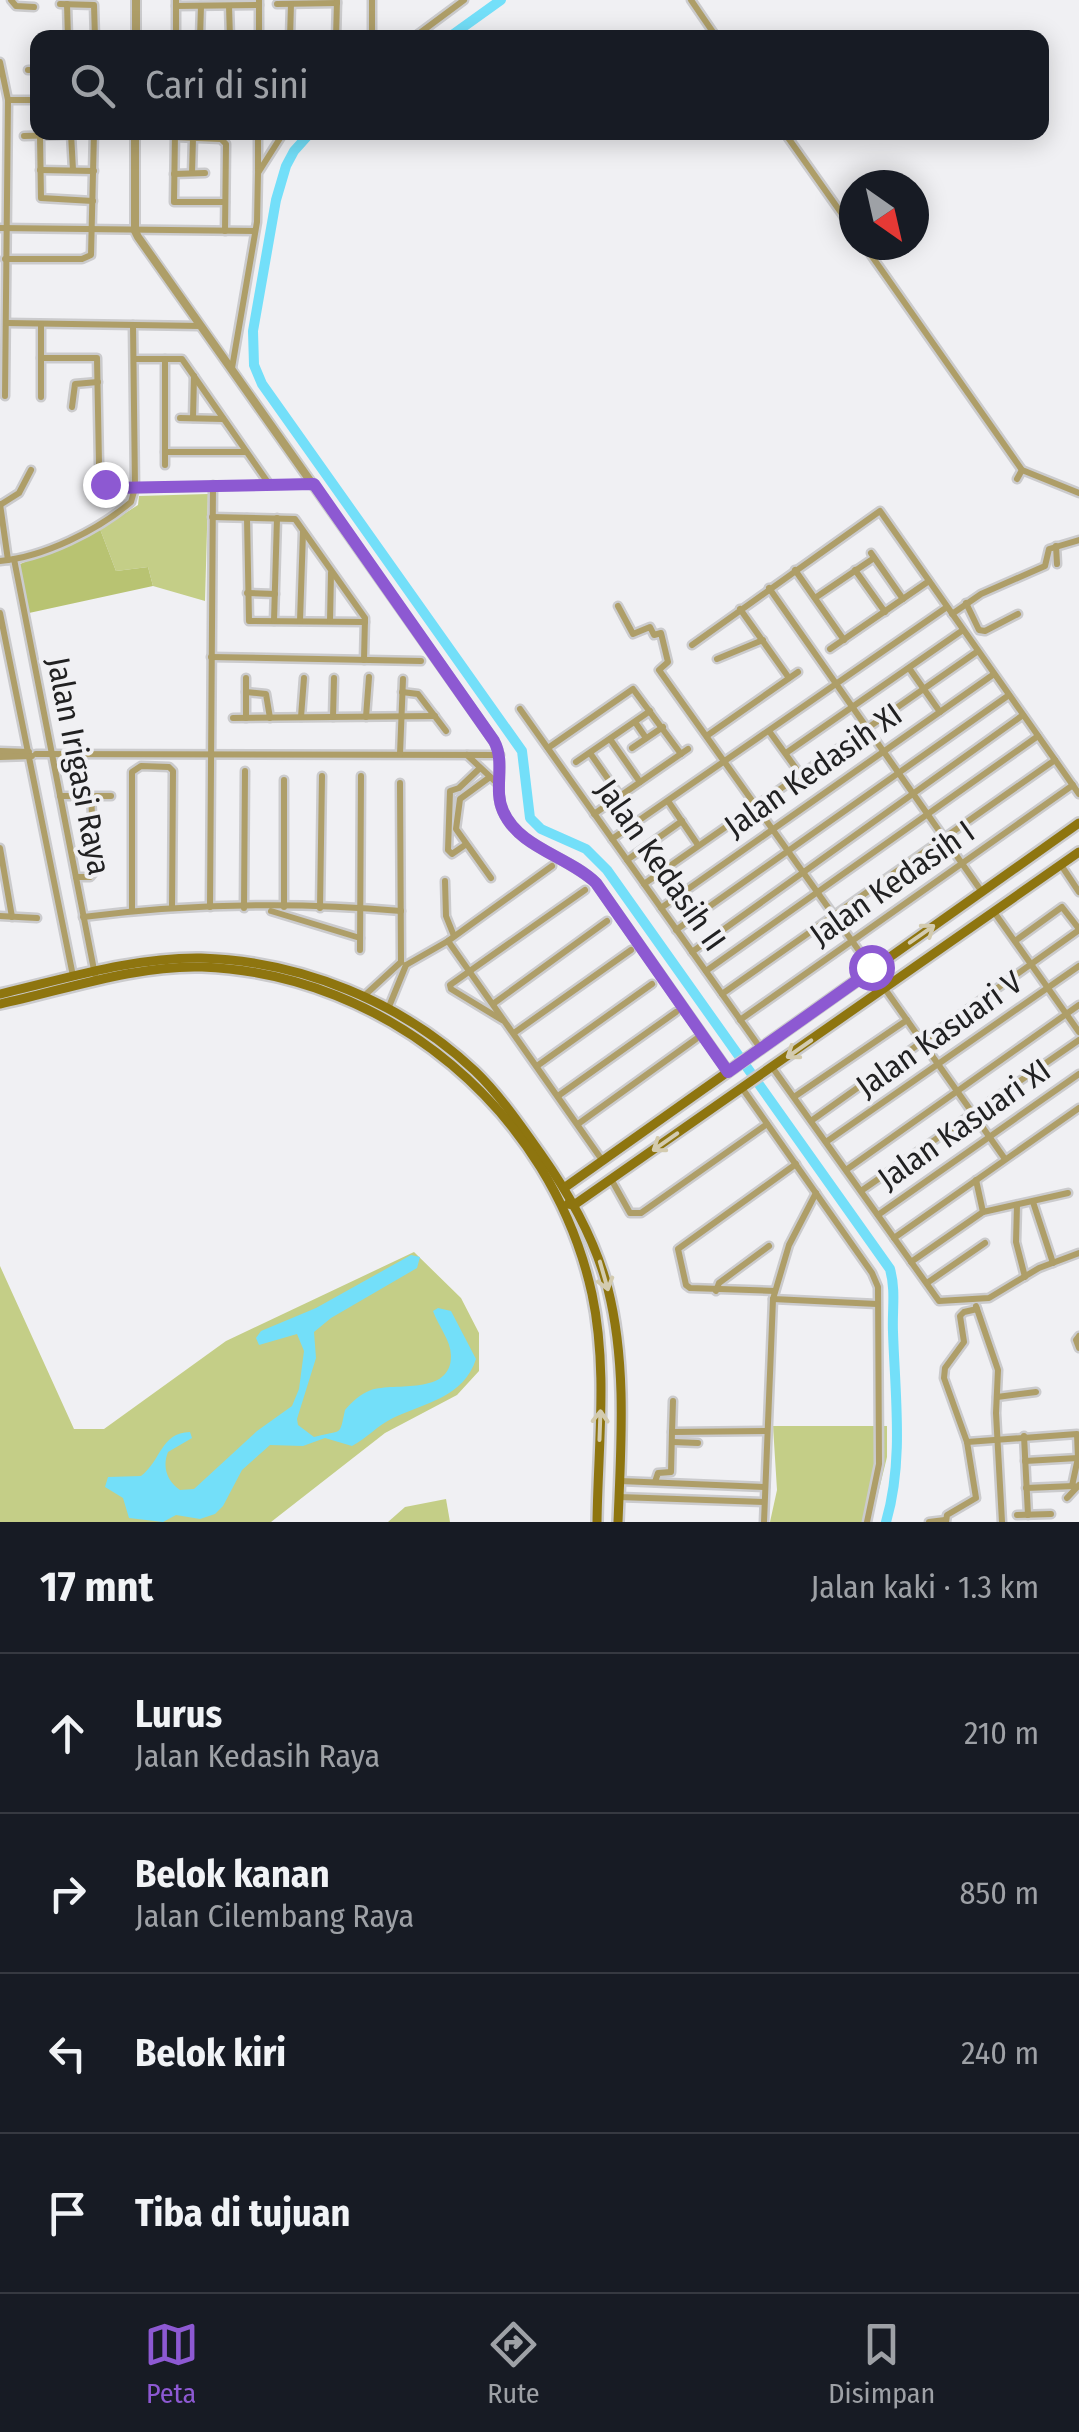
<!DOCTYPE html>
<html lang="id">
<meta charset="utf-8">
<style>
:root{--surface:#171b24;--page:#20242c;--text:#f1f3f6;--muted:#9ea1a6;--line:#363941;--accent:#8d59d2}
body{margin:0;font-family:"Fira Sans Condensed",sans-serif;background:var(--page);color:var(--text)}
.compass{position:absolute;left:839px;top:170px;width:90px;height:90px;border-radius:50%;background:var(--surface);box-shadow:0 5px 25px #0003;rotate:146deg}
.stop{position:absolute;width:30px;height:30px;margin:-22px;border:8px solid #8d59d2;border-radius:50%;background:#fff}
.stop.end{background:#8d59d2;border-color:#fff;box-shadow:0 2px 10px #0008}
.list{margin:0;padding:0;list-style:none}
h2{display:flex;justify-content:space-between;align-items:center;height:130px;margin:0;padding:0 40px;font-size:42px}
h2 small{font-size:32px;font-weight:400;color:var(--muted)}
.list li{display:grid;grid-template-columns:65px 1fr auto;gap:30px;align-items:center;box-sizing:border-box;height:160px;padding:0 40px;border-top:2px solid var(--line)}
.list b{display:block;font-size:38px;white-space:nowrap}
.list p{margin:0;font-size:32px;white-space:nowrap;color:var(--muted)}
.list em{font-size:32px;font-style:normal;color:var(--muted)}
.icon{flex:none;width:55px;height:55px;fill:none;stroke:currentColor;stroke-width:2;stroke-linecap:round;stroke-linejoin:round}
.map{position:relative;flex:none;width:1079px;height:1522px;overflow:hidden}
.search{position:absolute;background:var(--surface);box-shadow:0 5px 25px #0003;left:30px;right:30px;top:30px;height:110px;display:flex;align-items:center;gap:25px;box-sizing:border-box;padding:0 35px;border-radius:20px;color:var(--muted);font-size:38px}
.sheet{height:770px;background:var(--surface)}
nav{display:flex;justify-content:space-around;align-items:center;box-sizing:border-box;height:140px;border-top:2px solid var(--line);background:var(--surface);font-size:28px;color:var(--muted)}
nav a{display:grid;justify-items:center;gap:5px}
nav .on{color:var(--accent)}
.map>svg:first-child{display:block}
.green{fill:#c4ce87}
.forest{fill:#b8c372}
.water{fill:#73dff9}
.lines{fill:none;stroke-linecap:round;stroke-linejoin:round}
.river{stroke:#73dff9;stroke-width:10}
.minor-casing{stroke:#cbcbcd;stroke-width:11}
.tertiary-casing{stroke:#cbcbcd;stroke-width:12}
.secondary-casing{stroke:#cbcbcd;stroke-width:14}
.minor{stroke:#ae9e68;stroke-width:6}
.tertiary{stroke:#ae9e68;stroke-width:8}
.secondary{stroke:#8e750f;stroke-width:9}
.oneway{stroke:#d3cbaf}
.route{stroke:#8d59d2;stroke-width:12}
.labels{text-anchor:middle;stroke-width:8;stroke-linejoin:round;paint-order:stroke}
.street-label{font-size:32px;fill:#212122;stroke:#f0f0f3}
</style>
<div class="map">
<svg width="1079" height="1522" viewBox="0 0 1079 1522">
<rect width="100%" height="100%" fill="#f0f0f3"/>
<!-- green -->
<g class="green">
<path d="M208 494 205 601 153 586 148 567 116 571 100 529 138 505 139 496Z"/>
<path d="M414 1252 461 1298 479 1333V1371L457 1395 385 1433 271 1522H0V1266L74 1429H104L226 1341Z"/>
<path d="M773 1426H887V1457L871 1522H770L777 1490Z"/>
<path d="M446 1499 450 1522H388L405 1507Z"/>
</g>
<!-- forest -->
<path class="forest" d="M100 529 116 571 148 567 153 586 29 613 18 565Z"/>
<!-- water -->
<path class="water" d="M411 1255 420 1257 417 1268 331 1318 314 1332 316 1358 297 1419 298 1425 314 1437C343 1429 339 1438 345 1410 352 1402 360 1394 371 1390 395 1382 451 1396 451 1356 451 1340 438 1326 433 1311L438 1308 451 1311 476 1359C464 1397 425 1403 393 1418 378 1425 367 1438 352 1446L325 1438 303 1446 270 1445 242 1470 223 1506 215 1514 200 1519 176 1515 163 1522 129 1518 123 1498 105 1487 108 1477 141 1476C162 1460 160 1433 190 1432L192 1438 168 1452C162 1467 167 1481 180 1490L194 1489 257 1431 292 1406 299 1389 304 1351 297 1334 259 1345 256 1338 261 1331 316 1308Z"/>
<g class="lines">
<!-- river -->
<g class="river">
<path d="M448 38 501 0"/>
<path d="M311 132 294 151 286 166 276 200 253 331 254 365 262 384 522 751 530 818 541 829 586 849 607 870 890 1269C896 1291 892 1310 893 1332 895 1395 904 1461 886 1522"/>
</g>
<defs>
<g id="minor">
<path d="M11 0 16 6 34 7"/>
<path d="M691 0 717 38"/>
<path d="M60 4 94 5 95 38"/>
<path d="M67 4 68 38"/>
<path d="M277 4 337 3"/>
<path d="M176 6 259 5"/>
<path d="M229 6 230 38"/>
<path d="M176 38V0"/>
<path d="M200 38 201 6"/>
<path d="M259 38V0"/>
<path d="M290 38 291 4"/>
<path d="M336 38 337 1"/>
<path d="M372 38V0"/>
<path d="M413 38 464 0"/>
<path d="M0 62 8 100 5 396"/>
<path d="M28 70H38"/>
<path d="M8 100H38"/>
<path d="M175 132 174 202H225"/>
<path d="M784 132 854 231"/>
<path d="M71 134 73 170"/>
<path d="M24 136 94 134"/>
<path d="M40 136 41 198 93 201"/>
<path d="M175 137 221 139 226 144 225 231"/>
<path d="M40 170 94 171"/>
<path d="M258 171V132"/>
<path d="M192 173 193 138"/>
<path d="M174 174 205 173"/>
<path d="M0 228 255 231"/>
<path d="M864 245 1022 470 1079 493"/>
<path d="M5 259H82L91 255 94 132"/>
<path d="M7 323 200 326"/>
<path d="M41 358H97L99 464 105 484 135 488 313 484"/>
<path d="M134 359H182L269 484"/>
<path d="M232 368 257 222 258 173 284 132"/>
<path d="M41 397V324"/>
<path d="M72 407 75 384 98 382"/>
<path d="M180 418 223 419"/>
<path d="M193 418 194 376"/>
<path d="M165 452H246"/>
<path d="M165 465V359"/>
<path d="M1017 479 1022 470"/>
<path d="M0 504 8 560"/>
<path d="M0 505 19 493 31 470"/>
<path d="M212 517 295 519 365 618 364 660"/>
<path d="M247 518 249 621 365 622"/>
<path d="M1056 546 1057 564"/>
<path d="M871 553 903 599"/>
<path d="M14 559 95 975"/>
<path d="M0 561C44 557 98 530 131 502L135 488 133 325"/>
<path d="M795 570 844 640"/>
<path d="M855 570 885 612"/>
<path d="M769 588 982 892"/>
<path d="M247 593 275 594"/>
<path d="M815 598 874 558"/>
<path d="M966 603 979 630 985 631 1018 614"/>
<path d="M618 606 633 634 650 627 654 635 661 633 668 662 659 670 872 969"/>
<path d="M740 609 789 678"/>
<path d="M0 613 73 976"/>
<path d="M952 614 981 594 1045 566 1049 549 1079 540"/>
<path d="M274 621 277 518"/>
<path d="M300 621 303 532"/>
<path d="M330 621 331 573"/>
<path d="M692 645 880 511 1079 794"/>
<path d="M830 649 929 581"/>
<path d="M211 657 421 661"/>
<path d="M717 659 763 640"/>
<path d="M909 668 940 712"/>
<path d="M246 692 266 694 270 718"/>
<path d="M402 692 418 694 446 731"/>
<path d="M520 709 761 1049"/>
<path d="M301 717 304 678"/>
<path d="M333 717 334 678"/>
<path d="M366 717 369 677"/>
<path d="M233 718 435 716"/>
<path d="M246 718V678"/>
<path d="M635 722 646 738"/>
<path d="M769 731 800 774"/>
<path d="M708 735 798 672"/>
<path d="M610 739 640 782"/>
<path d="M548 748 633 689 681 754"/>
<path d="M632 748 663 727"/>
<path d="M0 751 29 752"/>
<path d="M590 753 620 796"/>
<path d="M786 753 963 630"/>
<path d="M36 754 500 755"/>
<path d="M400 754 403 679"/>
<path d="M467 755 499 785"/>
<path d="M0 757 32 756"/>
<path d="M576 762 650 711"/>
<path d="M490 777 460 799 456 829 491 878"/>
<path d="M400 783 401 962"/>
<path d="M60 796H111"/>
<path d="M668 801 698 845"/>
<path d="M594 814 688 749"/>
<path d="M612 839 947 607"/>
<path d="M465 845 452 854 448 850 450 791 459 788 480 768"/>
<path d="M0 848 12 917"/>
<path d="M627 860 682 821"/>
<path d="M1061 865 1079 892"/>
<path d="M76 877H90L95 871 91 796"/>
<path d="M445 881 446 916 454 936"/>
<path d="M644 884 978 651"/>
<path d="M210 907 213 485"/>
<path d="M284 907V780"/>
<path d="M244 908 245 771"/>
<path d="M320 908 322 776"/>
<path d="M661 908 994 674"/>
<path d="M132 911V772L141 766 169 767 173 771 172 908"/>
<path d="M271 911 360 938"/>
<path d="M994 912 1079 1032"/>
<path d="M0 916 37 918"/>
<path d="M83 917C186 904 298 902 401 911"/>
<path d="M676 930 1009 695"/>
<path d="M448 941 602 1160"/>
<path d="M1015 941 1062 907 1079 929"/>
<path d="M360 950 361 776"/>
<path d="M692 952 1023 715"/>
<path d="M406 965 448 941 552 866"/>
<path d="M706 971 1038 736"/>
<path d="M885 989 1005 1159"/>
<path d="M722 994 1055 760"/>
<path d="M364 996 401 962"/>
<path d="M493 1004 607 921"/>
<path d="M388 1009 406 965"/>
<path d="M502 1020 451 989 450 985 585 890"/>
<path d="M740 1020 1073 785"/>
<path d="M514 1033 631 950"/>
<path d="M537 1066 652 984"/>
<path d="M772 1067 939 1301 989 1298 1039 1268 1079 1253"/>
<path d="M742 1088 872 1273 878 1287 879 1464 867 1522"/>
<path d="M558 1096 676 1012"/>
<path d="M794 1097 907 1020"/>
<path d="M811 1121 1079 930"/>
<path d="M578 1124 696 1039"/>
<path d="M826 1142 1079 966"/>
<path d="M846 1170 1079 1005"/>
<path d="M611 1179 630 1213H641L767 1124"/>
<path d="M976 1180 983 1212 1068 1193"/>
<path d="M861 1191 1079 1040"/>
<path d="M1033 1202 1053 1263"/>
<path d="M1017 1205 1016 1242 1025 1277"/>
<path d="M878 1215 1079 1074"/>
<path d="M894 1238 1079 1108"/>
<path d="M911 1262 983 1212"/>
<path d="M927 1283 985 1243"/>
<path d="M716 1291 719 1283 769 1246"/>
<path d="M775 1291 690 1288 686 1285 678 1249 796 1164"/>
<path d="M773 1299 877 1304"/>
<path d="M976 1306 998 1370 996 1413 1002 1522"/>
<path d="M1079 1336 1076 1340 1079 1348"/>
<path d="M997 1397 1036 1392"/>
<path d="M673 1401 672 1432 765 1431"/>
<path d="M1024 1436 1028 1515"/>
<path d="M673 1442 698 1443"/>
<path d="M967 1442 1077 1434 1078 1458 1072 1486"/>
<path d="M1025 1461 1078 1458"/>
<path d="M620 1481 765 1487"/>
<path d="M655 1482 658 1473 671 1472 672 1432"/>
<path d="M1026 1488 1074 1486"/>
<path d="M619 1497 764 1502"/>
<path d="M1067 1498 1079 1485"/>
<path d="M1017 1515 1051 1514"/>
<path d="M764 1522 773 1299 789 1245 816 1193"/>
<path d="M929 1522 945 1520"/>
<path d="M946 1522 947 1515 976 1498 967 1442 944 1378 945 1368 964 1342 960 1316 964 1312 977 1309"/>
</g>
<g id="tertiary">
<path d="M136 38V0"/>
<path d="M135 132V231L138 237 494 741C506 763 493 789 503 811 519 848 568 856 596 883L728 1071"/>
</g>
<g id="secondary">
<path d="M0 994C65 979 133 957 201 958 301 961 402 1002 475 1071 500 1095 521 1126 541 1154 570 1195 595 1239 608 1289 627 1364 621 1445 618 1522"/>
<path d="M0 1004C65 990 135 965 202 967 388 974 552 1112 592 1294 608 1369 598 1446 597 1522"/>
<path d="M564 1188 1079 823"/>
<path d="M568 1204 574 1205 1079 852"/>
</g>
</defs>
<!-- minor casing -->
<use href="#minor" class="minor-casing"/>
<!-- tertiary casing -->
<use href="#tertiary" class="tertiary-casing"/>
<!-- secondary casing -->
<use href="#secondary" class="secondary-casing"/>
<!-- minor -->
<use href="#minor" class="minor"/>
<!-- tertiary -->
<use href="#tertiary" class="tertiary"/>
<!-- secondary -->
<use href="#secondary" class="secondary"/>
</g>
<!-- one-way arrows -->
<defs><path id="oneway-shaft" d="M-6 0H5M1.5-3L5.5 0L1.5 3" fill="none" stroke-width="1.6" stroke-linecap="round" stroke-linejoin="round" transform="scale(2.5)"/></defs>
<g class="oneway">
<use href="#oneway-shaft" transform="translate(922 934) rotate(-35)"/>
<use href="#oneway-shaft" transform="translate(799 1049) rotate(145)"/>
<use href="#oneway-shaft" transform="translate(665 1142) rotate(145)"/>
<use href="#oneway-shaft" transform="translate(604 1276) rotate(74)"/>
<use href="#oneway-shaft" transform="translate(600 1425) rotate(-88)"/>
</g>
<g class="lines">
<!-- route -->
<path class="route" d="M105 484 112 488 314 484 494 741C506 763 493 789 503 811 519 848 568 856 596 883L728 1072 872 970 871 967"/>
</g>
<g class="labels">
<!-- street labels -->
<g class="street-label">
<text transform="translate(79 766) rotate(79)" y="11">Jalan Irigasi Raya</text>
<text transform="translate(813 770) rotate(-35)" y="11">Jalan Kedasih XI</text>
<text transform="translate(661 865) rotate(55)" y="11">Jalan Kedasih II</text>
<text transform="translate(892 883) rotate(-35)" y="11">Jalan Kedasih I</text>
<text transform="translate(939 1034) rotate(-35)" y="11">Jalan Kasuari V</text>
<text transform="translate(964 1124) rotate(-35)" y="11">Jalan Kasuari XI</text>
</g>
</g>
</svg>
<svg class="compass" viewBox="-18 -18 36 36"><path d="M0-13l5 13h-10z" fill="#e53935"/><path d="M0 13l5-13h-10z" fill="#9ea1a6"/></svg>
<div class="stop" style="left:871px;top:967px"></div>
<div class="stop end" style="left:105px;top:484px"></div>
<div class="search"><svg class="icon" aria-label="search" viewBox="0 0 24 24"><circle cx="10" cy="10" r="6"/><path d="M15 15l6 6"/></svg>Cari di sini</div>
</div>
<section class="sheet">
<h2>17 mnt<small>Jalan kaki · 1.3 km</small></h2>
<ul class="list">
<li><svg class="icon" aria-label="ahead" viewBox="0 0 24 24"><path d="M12 20V5M6 11l6-6 6 6"/></svg><div><b>Lurus</b><p>Jalan Kedasih Raya</p></div><em>210 m</em></li>
<li><svg class="icon" aria-label="right" viewBox="0 0 24 24"><path d="M7 20v-9h11M14 6l5 5-5 5"/></svg><div><b>Belok kanan</b><p>Jalan Cilembang Raya</p></div><em>850 m</em></li>
<li><svg class="icon" aria-label="left" viewBox="0 0 24 24"><path d="M17 20v-9H6M10 6l-5 5 5 5"/></svg><div><b>Belok kiri</b></div><em>240 m</em></li>
<li><svg class="icon" aria-label="arrive" viewBox="0 0 24 24"><path d="M6 21V4h12l-3 4 3 4H6"/></svg><div><b>Tiba di tujuan</b></div></li>
</ul>
</section>
<nav>
<a class="on"><svg class="icon" aria-label="map" viewBox="0 0 24 24"><path d="M3 6l6-2 6 2 6-2v14l-6 2-6-2-6 2zM9 4v14M15 6v14"/></svg>Peta</a>
<a><svg class="icon" aria-label="directions" viewBox="0 0 24 24"><path d="M12 3l9 9-9 9-9-9zM9 14v-3h6M13 9l2 2-2 2"/></svg>Rute</a>
<a><svg class="icon" aria-label="saved" viewBox="0 0 24 24"><path d="M7 4h10v16l-5-4-5 4z"/></svg>Disimpan</a>
</nav>
